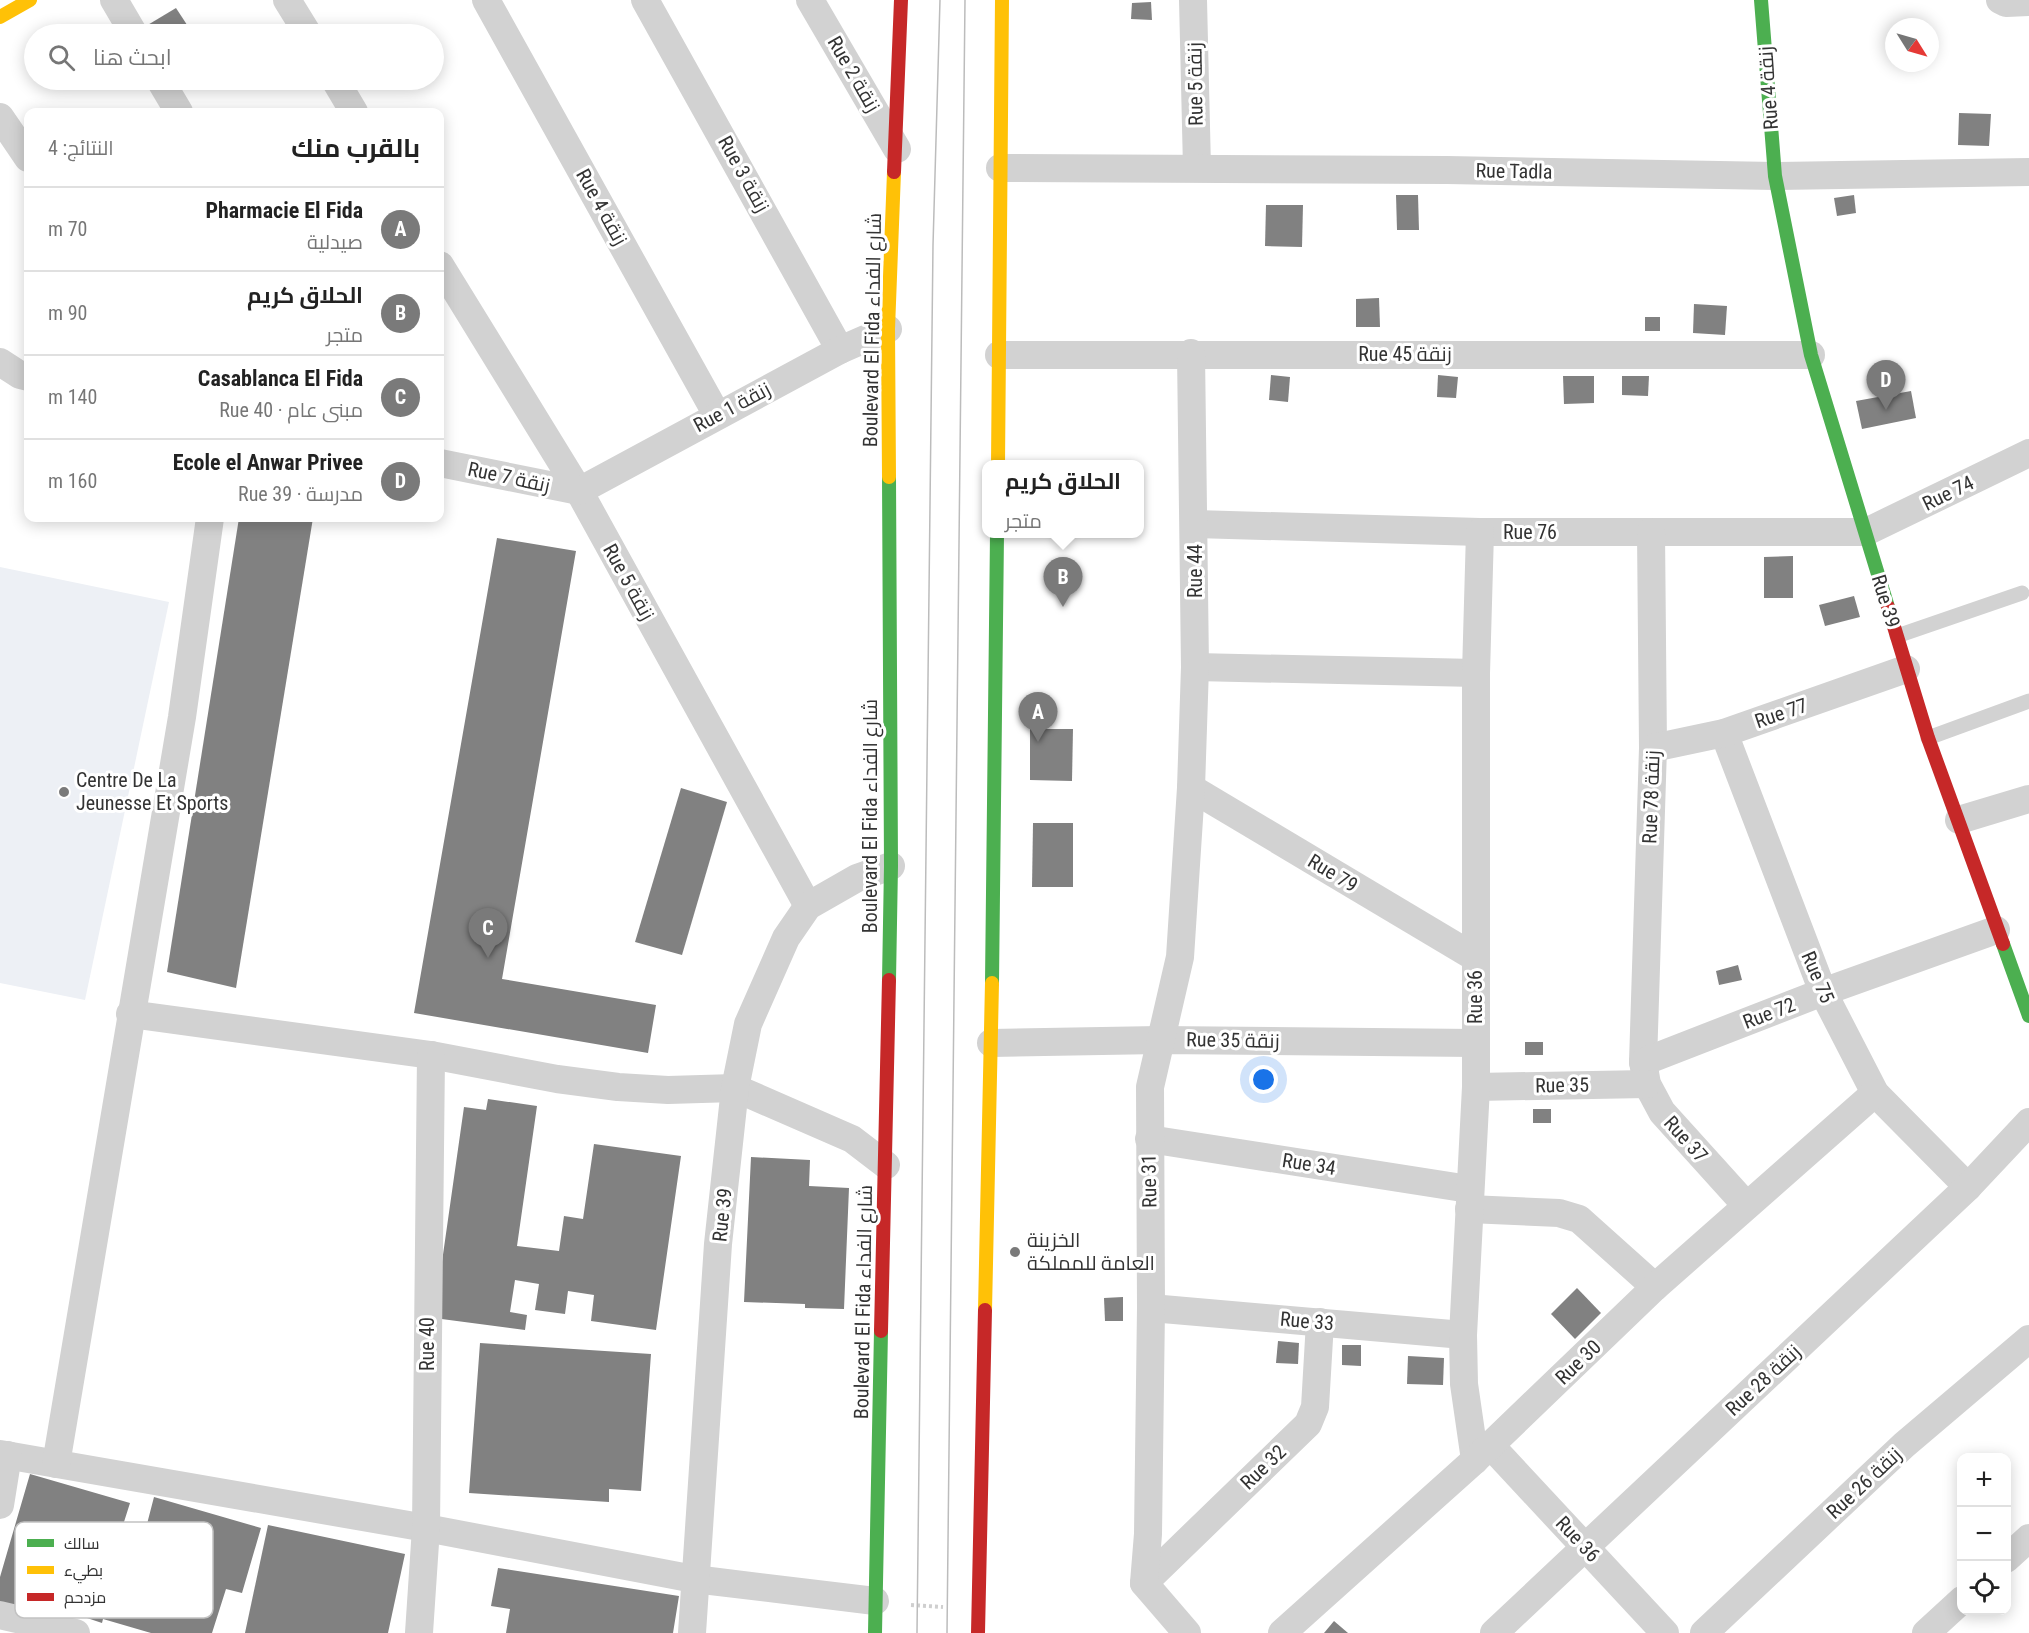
<!DOCTYPE html>
<html lang="ar">
<meta charset="utf-8">
<style>
:root{--surface:#fff;--page:#f6f6f6;--text:#222;--muted:#767676;--line:#e0e0e0;--accent:#7a7a7a}
body{margin:0;font-family:"Roboto Condensed",Cairo,sans-serif;background:var(--page);color:var(--text);direction:rtl}
.controls{position:absolute;right:18px;bottom:18px;display:grid;overflow:hidden;border-radius:12px;box-shadow:0 3px 15px #0003}
.controls button{width:54px;height:54px;display:grid;place-items:center;padding:0;border:0;border-bottom:2px solid var(--line);background:var(--surface);color:var(--text);font:30px sans-serif}
.compass{position:absolute;left:1885px;top:18px;width:54px;height:54px;border-radius:50%;background:var(--surface);box-shadow:0 3px 15px #0003;rotate:127deg}
.you{position:absolute;left:1264px;top:1080px;width:21px;height:21px;margin:-15px;border:4px solid #fff;border-radius:50%;background:#1a73e8;box-shadow:0 0 0 9px #1a73e833}
.badge{display:grid;place-items:center;width:39px;height:39px;border-radius:50%;background:var(--accent);color:#fff;font-size:20px;font-weight:700}
.pin{position:absolute;translate:-50% -50px;filter:drop-shadow(0 2px 3px #0008)}
.pin::after{content:'';position:absolute;top:32px;width:21px;height:18px;background:inherit;clip-path:polygon(0 0,100% 0,50% 100%)}
.popup{position:absolute;left:982px;top:460px;width:162px;height:78px;box-sizing:border-box;display:grid;place-content:center;border-radius:12px;background:var(--surface);filter:drop-shadow(0 2px 4px #0005);font-size:20px;white-space:nowrap;color:var(--muted)}
.popup b{font-size:22px;color:var(--text)}
.popup::after{content:'';position:absolute;left:50%;top:100%;margin-left:-12px;border:12px solid transparent;border-top-color:var(--surface)}
.list{margin:0;padding:0;list-style:none}
h2{display:flex;justify-content:space-between;align-items:center;height:78px;margin:0;padding:0 24px;font-size:26px}
h2 small{font-size:20px;font-weight:400;color:var(--muted)}
.list li{display:grid;grid-template-columns:39px 1fr auto;gap:18px;align-items:center;box-sizing:border-box;height:84px;padding:0 24px;border-top:2px solid var(--line)}
.list b{display:block;font-size:22px;white-space:nowrap}
.list p{margin:0;font-size:20px;white-space:nowrap;color:var(--muted)}
.list em{font-size:20px;font-style:normal;color:var(--muted)}
.icon{flex:none;width:33px;height:33px;fill:none;stroke:currentColor;stroke-width:2;stroke-linecap:round;stroke-linejoin:round}
.map{position:relative;flex:none;width:2029px;height:1633px;overflow:hidden;direction:ltr}
.search{position:absolute;background:var(--surface);box-shadow:0 3px 15px #0003;left:24px;top:24px;width:420px;height:66px;display:flex;align-items:center;gap:15px;box-sizing:border-box;padding:0 21px;border-radius:33px;color:var(--muted);font-size:22px}
.panel{position:absolute;background:var(--surface);box-shadow:0 3px 15px #0003;left:24px;top:108px;width:420px;height:414px;border-radius:12px;direction:rtl}
.map>svg:first-child{display:block}
.green{fill:#edf0f5}
.building{fill:#818181}
.lines{fill:none;stroke-linecap:round;stroke-linejoin:round}
.path{stroke:#cfcfcf;stroke-width:4;stroke-dasharray:3 3;stroke-linecap:butt}
.lane{stroke:#d2d2d2;stroke-width:15}
.street{stroke:#d2d2d2;stroke-width:28}
.fast{stroke:#4caf50;stroke-width:14}
.slow{stroke:#ffc107;stroke-width:14}
.jam{stroke:#c62828;stroke-width:14}
.tram{stroke:#bcbcbc;stroke-width:1.5}
.poi-dot{fill:#7a7a7a;stroke:#fff;stroke-width:2}
.labels{text-anchor:middle;stroke-width:6;stroke-linejoin:round;paint-order:stroke}
.street-label{font-size:20px;fill:#333;stroke:#fff}
.poi-label{font-size:20px;fill:#333;stroke:#fff;text-anchor:start}
.key{fill:#fff;stroke:#c2c2c2;stroke-width:1.5}
.key-label{font-size:16px;fill:#333}
</style>
<div class="map">
<svg width="2029" height="1633" viewBox="0 0 2029 1633">
<rect width="100%" height="100%" fill="#fff"/>
<!-- green -->
<path class="green" d="M0 567 169 602 85 1000 0 983Z"/>
<!-- building -->
<g class="building">
<path d="M1151 2 1152 20 1131 19 1132 3Z"/>
<path d="M176 8 193 34H151L146 26Z"/>
<path d="M1959 113 1991 114 1989 146 1958 145Z"/>
<path d="M1396 195H1418L1419 230H1397Z"/>
<path d="M1854 195 1856 213 1837 216 1834 198Z"/>
<path d="M1266 205H1303L1302 247 1265 246Z"/>
<path d="M1379 298 1380 327H1356V299Z"/>
<path d="M1694 304 1727 306 1725 335 1693 333Z"/>
<rect x="1645" y="317" width="15" height="14"/>
<path d="M1271 375 1290 377 1288 402 1269 400Z"/>
<path d="M1438 375 1458 377 1456 398 1437 397Z"/>
<path d="M1563 376H1594V403L1564 404Z"/>
<path d="M1622 376H1649L1648 396 1622 395Z"/>
<path d="M1911 391 1916 418 1862 429 1856 401Z"/>
<path d="M239 518H313L236 988 167 972Z"/>
<path d="M497 538 576 551 502 979 656 1005 648 1053 414 1013Z"/>
<path d="M1793 556V598H1764V557Z"/>
<path d="M1854 596 1860 617 1825 626 1819 605Z"/>
<path d="M1030 729H1073L1072 781 1030 780Z"/>
<path d="M681 788 727 802 682 955 635 942Z"/>
<path d="M1033 823H1073V887H1032Z"/>
<path d="M1738 965 1742 980 1719 985 1716 971Z"/>
<rect x="1525" y="1042" width="18" height="13"/>
<path d="M488 1099 537 1106 517 1246 559 1251 564 1216 583 1219 594 1144 681 1156 656 1330 591 1321 594 1295 568 1291 565 1314 535 1310 539 1284 515 1280 510 1312 527 1315 525 1330 434 1318 464 1107 486 1110Z"/>
<rect x="1533" y="1109" width="18" height="14"/>
<path d="M751 1157 810 1160 809 1186 849 1188 844 1309 805 1308V1304L744 1302Z"/>
<path d="M1577 1288 1601 1313 1575 1339 1551 1314Z"/>
<path d="M1123 1297V1321H1105L1104 1298Z"/>
<path d="M1278 1341 1299 1343 1298 1364 1276 1363Z"/>
<path d="M480 1343 651 1354 641 1491 609 1489V1502L469 1493Z"/>
<path d="M1342 1345H1361V1366L1342 1365Z"/>
<path d="M1408 1356 1444 1358 1443 1385 1407 1384Z"/>
<path d="M30 1474 130 1503 117 1544 105 1540 97 1567 133 1578 154 1497 261 1528 242 1593 226 1589 212 1633H151L103 1619 102 1623 75 1614 79 1599 70 1597 79 1567 59 1560 43 1615 0 1602V1577Z"/>
<path d="M268 1525 405 1554 388 1633H245Z"/>
<path d="M498 1568 679 1596 673 1633H506L510 1609 491 1606Z"/>
<path d="M1334 1621 1348 1633H1324Z"/>
</g>
<g class="lines">
<!-- path -->
<path class="path" d="M911 1605 943 1607"/>
<!-- lane -->
<g class="lane">
<path d="M1897 636 2022 593"/>
<path d="M1928 738 2029 701"/>
</g>
<!-- street -->
<g class="street">
<path d="M114 0 134 34"/>
<path d="M287 0 308 34"/>
<path d="M486 0 717 415"/>
<path d="M645 0 840 350"/>
<path d="M810 0 897 149"/>
<path d="M1193 0 1197 168"/>
<path d="M2000 0 2006 3 2029 2"/>
<path d="M160 80 179 112"/>
<path d="M335 80 354 112"/>
<path d="M0 117 28 158"/>
<path d="M1000 168 1447 170 1775 176 2029 172"/>
<path d="M440 265 579 491 808 906"/>
<path d="M999 355H1811"/>
<path d="M0 362 20 375 28 377"/>
<path d="M440 463 579 491 840 350 888 329"/>
<path d="M1195 524 1480 532H1866L2029 453"/>
<path d="M1651 532 1653 748 1643 1062 1647 1084 1662 1112 1746 1205"/>
<path d="M1195 667 1476 673"/>
<path d="M1724 733 1823 992 1875 1093 1968 1187"/>
<path d="M1653 748 1724 733 1906 669"/>
<path d="M1191 788 1476 958"/>
<path d="M1959 820 2029 799"/>
<path d="M130 1014 431 1055 557 1079 618 1087 668 1090 735 1088 852 1139 886 1165"/>
<path d="M991 1043 1159 1040 1475 1043"/>
<path d="M1643 1062 1823 992 1996 930"/>
<path d="M1476 1087 1647 1084"/>
<path d="M1149 1139 1469 1189"/>
<path d="M1469 1209 1559 1213 1579 1219 1655 1287"/>
<path d="M1151 1308 1463 1335"/>
<path d="M1491 1446 1665 1633"/>
<path d="M0 1454 426 1528 694 1579 875 1601"/>
<path d="M1475 1460 1464 1384 1463 1335 1476 1087V673L1480 532"/>
<path d="M56 1464 182 717 210 518"/>
<path d="M0 1505 8 1455"/>
<path d="M2006 1559 2029 1538"/>
<path d="M1144 1583 1308 1424 1315 1407 1320 1322"/>
<path d="M0 1615 76 1633"/>
<path d="M419 1633 426 1528 431 1055"/>
<path d="M692 1633 718 1244 735 1088 748 1024 786 938 808 906 857 878 891 866"/>
<path d="M1187 1633 1144 1583 1148 1534 1151 1308 1150 1087 1180 957 1191 788 1195 667 1191 353"/>
<path d="M1282 1633 1475 1460 1655 1287 1875 1093"/>
<path d="M1494 1633 1968 1187 2029 1122"/>
<path d="M1704 1633 1904 1445 2029 1339"/>
<path d="M1926 1633 1962 1600"/>
</g>
<!-- fast -->
<g class="fast">
<path d="M1761 0 1775 176 1811 355 1888 607"/>
<path d="M2003 944 2029 1016"/>
<path d="M889 980 891 866 889 477"/>
<path d="M992 983 997 534"/>
<path d="M875 1633 881 1331"/>
</g>
<!-- slow -->
<g class="slow">
<path d="M0 17 30 0"/>
<path d="M998 464 1002 0"/>
<path d="M889 477 888 329 894 172"/>
<path d="M985 1310 992 983"/>
</g>
<!-- jam -->
<g class="jam">
<path d="M894 172 901 0"/>
<path d="M1888 607 1928 738 2003 944"/>
<path d="M881 1331 889 980"/>
<path d="M978 1633 985 1310"/>
</g>
<!-- tram -->
<g class="tram">
<path d="M917 1633 933 245 940 0"/>
<path d="M947 1633 965 0"/>
</g>
</g>
<!-- markers -->
<g class="poi-dot">
<circle cx="64" cy="792" r="6"/>
<circle cx="1015" cy="1252" r="6"/>
</g>
<g class="labels">
<!-- street labels -->
<g class="street-label">
<text transform="translate(854 74) rotate(60)" y="7">Rue 2 زنقة</text>
<text transform="translate(1195 84) rotate(-91)" y="7">Rue 5 زنقة</text>
<text transform="translate(1768 88) rotate(-94)" y="7">Rue 4 زنقة</text>
<text transform="translate(1514 171) rotate(1)" y="7">Rue Tadla</text>
<text transform="translate(744 174) rotate(61)" y="7">Rue 3 زنقة</text>
<text transform="translate(602 207) rotate(61)" y="7">Rue 4 زنقة</text>
<text transform="translate(872 330) rotate(-89)" y="7">Boulevard El Fida شارع الفداء</text>
<text x="1405" y="361">Rue 45 زنقة</text>
<text transform="translate(732 407) rotate(-28)" y="7">Rue 1 زنقة</text>
<text transform="translate(509 477) rotate(12)" y="7">Rue 7 زنقة</text>
<text transform="translate(1948 493) rotate(-26)" y="7">Rue 74</text>
<text x="1530" y="539">Rue 76</text>
<text transform="translate(1195 571) rotate(-90)" y="7">Rue 44</text>
<text transform="translate(629 582) rotate(61)" y="7">Rue 5 زنقة</text>
<text transform="translate(1886 601) rotate(73)" y="7">Rue 39</text>
<text transform="translate(1781 713) rotate(-19)" y="7">Rue 77</text>
<text transform="translate(1651 797) rotate(-88)" y="7">Rue 78 زنقة</text>
<text transform="translate(870 816) rotate(-90)" y="7">Boulevard El Fida شارع الفداء</text>
<text transform="translate(1333 873) rotate(31)" y="7">Rue 79</text>
<text transform="translate(1818 977) rotate(67)" y="7">Rue 75</text>
<text transform="translate(1475 997) rotate(-90)" y="7">Rue 36</text>
<text transform="translate(1769 1013) rotate(-21)" y="7">Rue 72</text>
<text transform="translate(1233 1040) rotate(1)" y="7">Rue 35 زنقة</text>
<text transform="translate(1562 1085) rotate(-1)" y="7">Rue 35</text>
<text transform="translate(1686 1139) rotate(48)" y="7">Rue 37</text>
<text transform="translate(1309 1164) rotate(9)" y="7">Rue 34</text>
<text transform="translate(1149 1181) rotate(-91)" y="7">Rue 31</text>
<text transform="translate(722 1215) rotate(-84)" y="7">Rue 39</text>
<text transform="translate(863 1302) rotate(-89)" y="7">Boulevard El Fida شارع الفداء</text>
<text transform="translate(1307 1321) rotate(5)" y="7">Rue 33</text>
<text transform="translate(427 1344) rotate(-90)" y="7">Rue 40</text>
<text transform="translate(1578 1362) rotate(-44)" y="7">Rue 30</text>
<text transform="translate(1763 1380) rotate(-43)" y="7">Rue 28 زنقة</text>
<text transform="translate(1263 1467) rotate(-44)" y="7">Rue 32</text>
<text transform="translate(1864 1483) rotate(-43)" y="7">Rue 26 زنقة</text>
<text transform="translate(1578 1539) rotate(47)" y="7">Rue 36</text>
</g>
<!-- poi labels -->
<g class="poi-label">
<text x="76" y="787">Centre De La<tspan x="76" dy="23">Jeunesse Et Sports</tspan></text>
<text x="1027" y="1247">الخزينة<tspan x="1027" dy="23">العامة للمملكة</tspan></text>
</g>
</g>
<!-- legend -->
<rect x="15" y="1522" width="198" height="96" rx="9" class="key"/>
<rect x="27" y="1539" width="27" height="8" fill="#4caf50"/>
<rect x="27" y="1566" width="27" height="8" fill="#ffc107"/>
<rect x="27" y="1593" width="27" height="8" fill="#c62828"/>
<g class="key-label">
<text x="64" y="1549">سالك</text>
<text x="64" y="1576">بطيء</text>
<text x="64" y="1603">مزدحم</text>
</g>
</svg>
<div class="controls">
<button>+</button>
<button>−</button>
<button><svg class="icon" aria-label="locate" viewBox="0 0 24 24"><circle cx="12" cy="12" r="6"/><path d="M12 2v4M12 18v4M2 12h4M18 12h4"/></svg></button>
</div>
<svg class="compass" viewBox="-18 -18 36 36"><path d="M0-13l5 13h-10z" fill="#e53935"/><path d="M0 13l5-13h-10z" fill="#767676"/></svg>
<div class="you"></div>
<div class="pin badge" style="left:1038px;top:742px">A</div>
<div class="pin badge" style="left:1063px;top:607px">B</div>
<div class="popup"><b>الحلاق كريم</b>متجر</div>
<div class="pin badge" style="left:488px;top:958px">C</div>
<div class="pin badge" style="left:1886px;top:410px">D</div>
<div class="search"><svg class="icon" aria-label="search" viewBox="0 0 24 24"><circle cx="10" cy="10" r="6"/><path d="M15 15l6 6"/></svg>ابحث هنا</div>
<section class="panel">
<h2>بالقرب منك<small>النتائج: 4</small></h2>
<ul class="list">
<li><span class="badge">A</span><div><b>Pharmacie El Fida</b><p>صيدلية</p></div><em>70 m</em></li>
<li><span class="badge">B</span><div><b>الحلاق كريم</b><p>متجر</p></div><em>90 m</em></li>
<li><span class="badge">C</span><div><b>Casablanca El Fida</b><p>مبنى عام · Rue 40</p></div><em>140 m</em></li>
<li><span class="badge">D</span><div><b>Ecole el Anwar Privee</b><p>مدرسة · Rue 39</p></div><em>160 m</em></li>
</ul>
</section>
</div>
